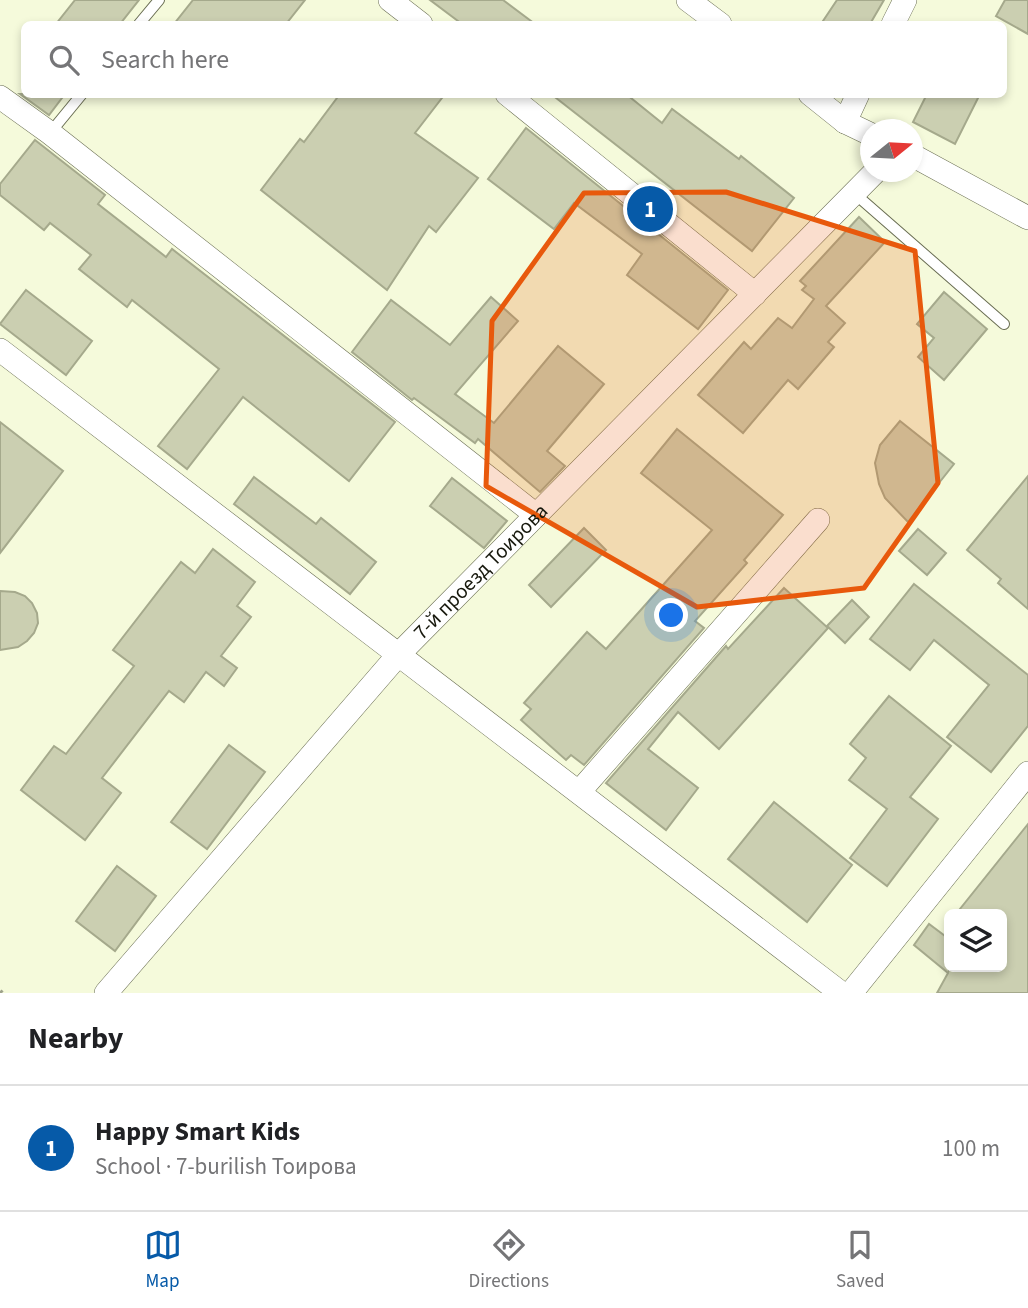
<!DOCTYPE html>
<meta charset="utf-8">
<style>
:root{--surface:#fff;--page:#f2f2f2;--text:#202124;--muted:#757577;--line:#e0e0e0;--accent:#065aa8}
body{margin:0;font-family:"Source Sans 3",sans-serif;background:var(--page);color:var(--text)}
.controls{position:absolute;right:21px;bottom:21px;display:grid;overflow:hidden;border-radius:10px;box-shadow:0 4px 10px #0003}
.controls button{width:63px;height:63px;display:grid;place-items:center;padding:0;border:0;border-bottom:2px solid var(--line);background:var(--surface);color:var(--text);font:35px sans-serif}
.compass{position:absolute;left:860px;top:119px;width:63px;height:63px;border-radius:50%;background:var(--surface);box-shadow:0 4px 10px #0003;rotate:72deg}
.you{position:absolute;left:672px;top:616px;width:24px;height:24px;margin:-18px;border:5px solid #fff;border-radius:50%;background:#1a73e8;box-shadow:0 0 0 10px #1a73e833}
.badge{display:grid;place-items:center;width:46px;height:46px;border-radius:50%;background:var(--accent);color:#fff;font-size:23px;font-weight:700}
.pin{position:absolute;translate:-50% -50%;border:4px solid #fff;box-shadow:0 2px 7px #0006}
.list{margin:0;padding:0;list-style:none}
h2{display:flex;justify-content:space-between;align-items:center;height:91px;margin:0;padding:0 28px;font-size:30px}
h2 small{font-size:23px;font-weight:400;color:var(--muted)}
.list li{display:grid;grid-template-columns:46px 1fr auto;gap:21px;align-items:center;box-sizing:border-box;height:126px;padding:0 28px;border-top:2px solid var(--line)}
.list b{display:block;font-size:26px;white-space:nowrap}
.list p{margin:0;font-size:23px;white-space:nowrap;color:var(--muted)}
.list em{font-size:23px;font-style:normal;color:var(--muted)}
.icon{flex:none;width:38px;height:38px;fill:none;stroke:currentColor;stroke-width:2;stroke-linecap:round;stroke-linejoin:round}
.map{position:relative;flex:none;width:1028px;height:993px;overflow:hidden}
.search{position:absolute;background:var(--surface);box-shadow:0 4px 10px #0003;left:21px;right:21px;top:21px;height:77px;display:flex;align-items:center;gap:18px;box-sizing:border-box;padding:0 24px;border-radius:10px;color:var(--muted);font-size:26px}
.sheet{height:217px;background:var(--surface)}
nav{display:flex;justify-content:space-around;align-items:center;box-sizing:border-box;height:98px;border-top:2px solid var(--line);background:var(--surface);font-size:19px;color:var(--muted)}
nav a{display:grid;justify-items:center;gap:4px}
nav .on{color:var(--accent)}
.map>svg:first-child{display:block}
.building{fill:#cbcfb1;stroke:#a5a98c;stroke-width:2}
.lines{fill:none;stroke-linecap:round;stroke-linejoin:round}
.lane-casing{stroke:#6a6e53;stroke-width:12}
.street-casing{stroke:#6a6e53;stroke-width:24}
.path{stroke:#9ea28b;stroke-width:4.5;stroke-dasharray:3.5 5;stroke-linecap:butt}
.lane{stroke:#fff;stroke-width:10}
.street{stroke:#fff;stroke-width:23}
.marked{fill:#e8590c;fill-opacity:0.2;stroke:#e8590c;stroke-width:5;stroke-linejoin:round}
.labels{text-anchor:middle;stroke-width:6;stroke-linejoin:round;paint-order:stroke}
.street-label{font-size:21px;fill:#17180d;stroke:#fff}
</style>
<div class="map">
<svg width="1028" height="993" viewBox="0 0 1028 993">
<rect width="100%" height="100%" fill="#f5fadb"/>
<!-- building -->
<g class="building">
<path d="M75 0H139L120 24H56Z"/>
<path d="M193 0H305L286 24H174Z"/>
<path d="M430 0H503L535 24H462Z"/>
<path d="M837 0H884L870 24H821Z"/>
<path d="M1005 0H1028V34L996 16Z"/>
<path d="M20 94H65L49 115Z"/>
<path d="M340 94H445L415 133 478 178 436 232 429 226 387 290 261 190 300 139 304 142Z"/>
<path d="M551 94H626L662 123 672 109 739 159 741 156 794 198 752 251Z"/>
<path d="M927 94H980L955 144 913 122Z"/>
<path d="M526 128 728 290 698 329 627 275 642 254 574 203 554 229 488 179Z"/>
<path d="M35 140 105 195 98 204 166 257 172 249 395 422 349 481 243 397 187 469 158 446 219 369 132 300 127 307 79 269 91 255 50 223 44 230 0 195V184Z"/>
<path d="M859 217 885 242 826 306 845 323 828 342 834 347 798 389 788 380 743 433 698 395 744 342 751 349 778 318 792 328 814 299 802 290 806 286 800 281Z"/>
<path d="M26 290 92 341 66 375 0 324Z"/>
<path d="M944 292 987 329 944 380 918 357 934 338 917 324Z"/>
<path d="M491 297 518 321 455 394 494 423 558 346 604 384 547 451 565 466 540 492 478 439 475 443 414 398 412 400 352 352 391 300 450 345Z"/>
<path d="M900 421 954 464 908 522 885 498 879 484 875 463 880 445Z"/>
<path d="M0 422 63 471 0 553Z"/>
<path d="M677 429 783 515 744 560 747 563 695 621 704 628 584 765 571 755 566 760 521 720 531 709 524 703 587 632 606 649 712 530 641 473Z"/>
<path d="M1028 476V609L998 583 1001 579 967 550Z"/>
<path d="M254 477 316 524 321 518 376 562 350 594 234 504Z"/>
<path d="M452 478 507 521 484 548 430 506Z"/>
<path d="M584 528 606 550 551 607 529 585Z"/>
<path d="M918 529 946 553 927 575 899 551Z"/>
<path d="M213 549 255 582 237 606 251 617 221 656 237 668 224 686 206 672 184 702 169 691 102 778 121 793 85 840 21 790 54 746 66 754 134 666 113 650 181 562 195 573Z"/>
<path d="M914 584 1028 675V726L991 772 947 737 989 685 934 640 910 670 870 639Z"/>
<path d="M784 588 828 628 719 749 678 712 648 749 698 788 666 830 606 783 726 646 728 649Z"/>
<path d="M0 591 15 592 25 596 32 603 37 613 38 623 34 633 27 641 18 647 0 650Z"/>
<path d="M852 600 869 617 845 643 827 626Z"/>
<path d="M889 696 951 746 910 797 938 819 887 886 850 858 887 809 849 780 866 758 850 744Z"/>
<path d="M229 745 265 772 207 849 171 822Z"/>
<path d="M774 802 852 865 807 922 728 859Z"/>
<path d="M1028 824V993H937L948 973 914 945 929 924 949 939V970L951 967H1002V914H956Z"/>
<path d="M117 866 156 896 115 951 76 921Z"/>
</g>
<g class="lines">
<defs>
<g id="lane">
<path d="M139 24 159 0"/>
<path d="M50 133 82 94"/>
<path d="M854 193 1004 324"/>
</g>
<g id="street">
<path d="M390 0 421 24"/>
<path d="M688 0 720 24"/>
<path d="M893 24 905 0"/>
<path d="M507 94 755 294"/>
<path d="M810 94 845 122 870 134"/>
<path d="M0 97 50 133 536 515"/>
<path d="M845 122 858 94"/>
<path d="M912 155 1028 218"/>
<path d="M0 350 841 993"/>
<path d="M579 792 818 520"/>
<path id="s1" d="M106 993 399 654 875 172"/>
<path d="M851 993 1028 773"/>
</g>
</defs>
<!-- lane casing -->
<use href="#lane" class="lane-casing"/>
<!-- street casing -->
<use href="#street" class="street-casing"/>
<!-- path -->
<path class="path" d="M0 991 2 993"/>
<!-- lane -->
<use href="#lane" class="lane"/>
<!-- street -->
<use href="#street" class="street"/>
</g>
<!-- marked area -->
<path class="marked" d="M726 192 915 251 938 483 864 588 697 607 486 486 492 321 584 193Z"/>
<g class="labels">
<!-- street labels -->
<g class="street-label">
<text dy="7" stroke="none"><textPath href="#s1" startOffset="564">7-й проезд Тоирова</textPath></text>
</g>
</g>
</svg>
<div class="controls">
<button><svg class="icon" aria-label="layers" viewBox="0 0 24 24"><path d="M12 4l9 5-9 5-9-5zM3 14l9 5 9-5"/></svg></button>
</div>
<svg class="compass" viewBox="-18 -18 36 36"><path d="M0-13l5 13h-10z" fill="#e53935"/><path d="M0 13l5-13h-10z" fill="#757577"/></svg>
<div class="you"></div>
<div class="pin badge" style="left:650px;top:209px">1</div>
<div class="search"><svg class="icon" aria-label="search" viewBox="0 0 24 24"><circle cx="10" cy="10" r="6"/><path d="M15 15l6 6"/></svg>Search here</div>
</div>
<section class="sheet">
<h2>Nearby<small></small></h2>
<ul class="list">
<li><span class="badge">1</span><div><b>Happy Smart Kids</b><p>School · 7-burilish Тоирова</p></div><em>100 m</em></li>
</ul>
</section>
<nav>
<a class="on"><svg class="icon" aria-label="map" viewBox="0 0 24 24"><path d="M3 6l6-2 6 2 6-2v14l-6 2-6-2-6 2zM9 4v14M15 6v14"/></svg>Map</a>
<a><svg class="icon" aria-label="directions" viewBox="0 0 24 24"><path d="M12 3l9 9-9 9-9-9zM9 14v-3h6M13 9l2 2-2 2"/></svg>Directions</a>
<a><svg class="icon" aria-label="saved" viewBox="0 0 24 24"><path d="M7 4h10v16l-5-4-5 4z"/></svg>Saved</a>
</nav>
